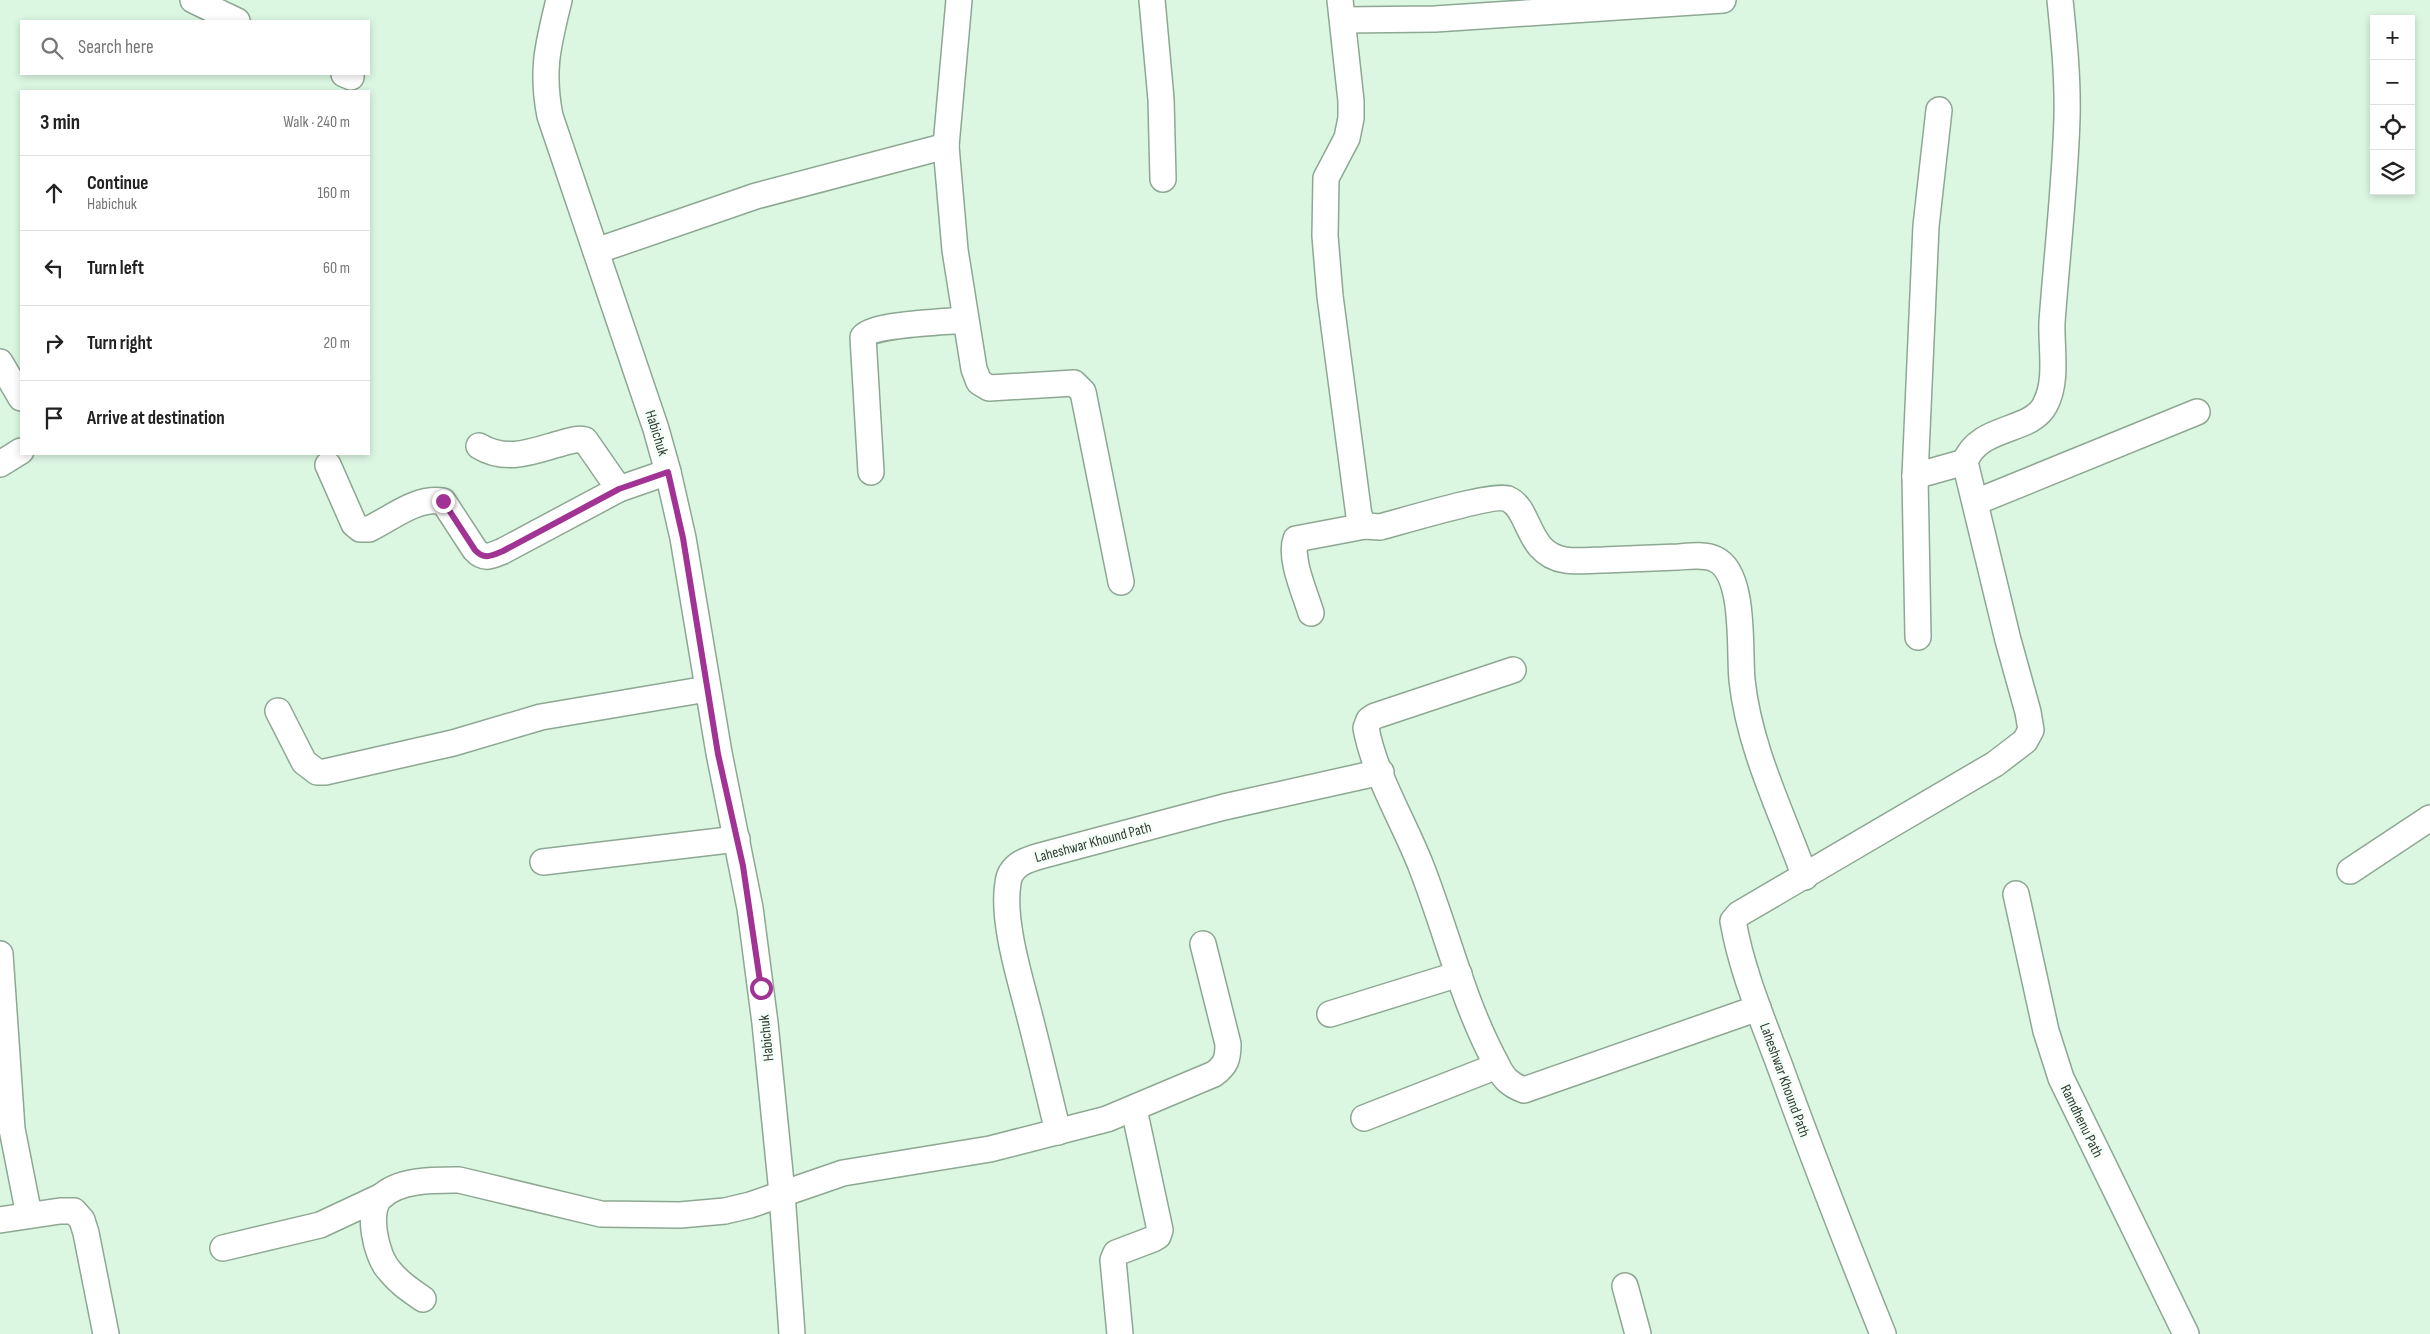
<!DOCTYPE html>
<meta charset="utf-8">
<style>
:root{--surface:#fff;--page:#f6f6f6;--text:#222;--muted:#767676;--line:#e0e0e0}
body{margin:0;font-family:"Sofia Sans Condensed",sans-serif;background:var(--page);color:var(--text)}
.controls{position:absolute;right:15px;top:15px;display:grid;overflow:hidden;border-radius:0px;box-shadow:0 2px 8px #0003}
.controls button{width:45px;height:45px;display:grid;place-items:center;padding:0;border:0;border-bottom:1px solid var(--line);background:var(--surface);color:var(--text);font:25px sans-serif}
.stop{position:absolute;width:15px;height:15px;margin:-11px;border:4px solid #a03393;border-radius:50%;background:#fff}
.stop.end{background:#a03393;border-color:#fff;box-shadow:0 1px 5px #0008}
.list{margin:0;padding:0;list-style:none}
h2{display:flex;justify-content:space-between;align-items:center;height:65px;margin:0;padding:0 20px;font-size:21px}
h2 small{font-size:16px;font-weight:400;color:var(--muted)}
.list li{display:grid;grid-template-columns:32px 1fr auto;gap:15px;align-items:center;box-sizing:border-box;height:75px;padding:0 20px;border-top:1px solid var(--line)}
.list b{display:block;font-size:19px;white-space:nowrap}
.list p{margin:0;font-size:16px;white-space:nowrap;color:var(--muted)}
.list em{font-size:16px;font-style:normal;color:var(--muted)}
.icon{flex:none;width:28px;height:28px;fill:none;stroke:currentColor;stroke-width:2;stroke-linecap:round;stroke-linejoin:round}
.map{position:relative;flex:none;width:2430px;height:1334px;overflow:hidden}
.search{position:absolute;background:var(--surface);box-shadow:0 2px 8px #0003;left:20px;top:20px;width:350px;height:55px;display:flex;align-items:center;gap:12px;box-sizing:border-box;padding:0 18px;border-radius:0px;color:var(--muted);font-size:19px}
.panel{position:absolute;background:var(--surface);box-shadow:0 2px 8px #0003;left:20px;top:90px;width:350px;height:365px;border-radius:0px}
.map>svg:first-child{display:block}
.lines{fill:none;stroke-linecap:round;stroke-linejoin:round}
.minor-casing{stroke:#8da793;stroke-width:28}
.minor{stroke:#fff;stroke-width:25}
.route{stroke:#a03393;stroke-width:6}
.labels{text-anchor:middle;stroke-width:5;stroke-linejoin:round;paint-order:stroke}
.street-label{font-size:15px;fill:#323d35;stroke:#f4fff7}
</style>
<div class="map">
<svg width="2430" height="1334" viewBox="0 0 2430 1334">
<rect width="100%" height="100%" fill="#dbf7e2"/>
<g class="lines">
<defs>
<g id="minor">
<path d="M193 0 237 21"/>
<path d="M559 0C548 45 541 70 550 116L656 429 668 472 683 538 719 753 750 908 765 1023 782 1193 792 1334"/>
<path d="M959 0 946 146 955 250 974 369 979 382 989 388 1074 383 1083 392 1121 582"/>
<path d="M1152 0 1161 99 1163 179"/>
<path d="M1340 0 1351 101V118L1347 138 1326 178 1325 236 1330 296 1359 516 1365 526 1380 527C1400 522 1494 493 1508 499 1531 509 1526 554 1565 560 1577 562 1591 560 1603 560 1628 559 1653 558 1678 557 1690 556 1705 554 1715 559 1746 573 1739 650 1742 680 1749 748 1782 813 1805 877"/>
<path d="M1343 20 1435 19 1723 0"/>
<path d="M344 74 351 77"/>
<path d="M596 251 756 196 946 146"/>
<path d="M0 362 21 398"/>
<path d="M479 446C507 463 533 451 562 443 570 441 577 438 585 440L619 489"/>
<path d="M0 464 21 451"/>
<path d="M328 465 354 524 360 529H369C392 518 416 497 443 501L475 550C484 560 491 556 503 551L619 489 668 472"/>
<path d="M871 472 863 337C872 324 946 322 965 320"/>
<path d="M1915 476 1926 226 1939 110"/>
<path d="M1976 502 2197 412"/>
<path d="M1311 613C1305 593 1289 558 1296 539L1365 526"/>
<path d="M1918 637 1915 476 1965 462"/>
<path d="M1513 670 1375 716 1369 720 1366 728C1375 776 1403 820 1421 866 1447 932 1463 1003 1497 1065 1503 1078 1510 1085 1524 1090L1758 1008"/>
<path d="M278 711 304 762 317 772H325L453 743 541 717 707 689"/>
<path d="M543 862 737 839"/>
<path d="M2350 871 2430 818"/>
<path d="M2016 894 2046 1031 2061 1078 2186 1334"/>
<path d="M0 954 12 1129 29 1215"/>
<path d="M1330 1014 1459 974"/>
<path d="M1364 1118 1497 1066"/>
<path d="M1058 1132C1048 1090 1038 1048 1027 1006 1018 972 1002 918 1008 883 1010 865 1026 860 1040 856L1224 807 1381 772"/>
<path d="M0 1220 60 1211H74L82 1220 86 1233 106 1334"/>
<path d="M223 1248 320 1225 382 1196"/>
<path d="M1625 1286 1638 1334"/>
<path d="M423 1299C410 1290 398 1282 388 1269 376 1255 366 1210 381 1197 399 1179 436 1180 459 1180L601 1214 680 1215 725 1211 750 1205 843 1173 990 1149 1107 1119 1214 1074C1226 1065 1228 1059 1228 1044L1203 944"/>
<path d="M1120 1334 1113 1260 1116 1253 1153 1239 1158 1236 1160 1230 1134 1109"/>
<path d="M1883 1334C1848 1247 1814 1160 1782 1072 1764 1023 1742 973 1733 921L1739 914 1995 764 2025 741 2031 730 2028 712 2008 640 1965 462C1978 425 2031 433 2045 405 2058 381 2051 349 2052 322 2057 254 2065 186 2067 118 2068 78 2064 39 2060 0"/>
</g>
</defs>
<!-- minor casing -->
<use href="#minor" class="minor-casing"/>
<!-- minor -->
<use href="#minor" class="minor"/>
</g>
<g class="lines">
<!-- route -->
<path class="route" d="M443 501 475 550C484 560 491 556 503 551L619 489 668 472 683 538 718 754 743 866 761 988"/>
</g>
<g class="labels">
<!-- street labels -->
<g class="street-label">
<text transform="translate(657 433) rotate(73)" y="5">Habichuk</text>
<text transform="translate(1093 842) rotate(-15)" y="5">Laheshwar Khound Path</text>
<text transform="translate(766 1038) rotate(-96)" y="5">Habichuk</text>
<text transform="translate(1785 1080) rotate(70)" y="5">Laheshwar Khound Path</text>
<text transform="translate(2082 1121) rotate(64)" y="5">Ramdhenu Path</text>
</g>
</g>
</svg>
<div class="controls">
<button>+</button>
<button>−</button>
<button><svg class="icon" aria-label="locate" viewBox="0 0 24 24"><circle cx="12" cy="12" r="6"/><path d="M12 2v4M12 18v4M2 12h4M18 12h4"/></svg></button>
<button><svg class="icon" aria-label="layers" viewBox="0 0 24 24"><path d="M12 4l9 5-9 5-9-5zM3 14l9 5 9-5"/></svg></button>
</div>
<div class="stop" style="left:761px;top:988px"></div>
<div class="stop end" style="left:443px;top:501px"></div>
<div class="search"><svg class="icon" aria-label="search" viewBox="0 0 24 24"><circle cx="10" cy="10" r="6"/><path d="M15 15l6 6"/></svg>Search here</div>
<section class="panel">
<h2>3 min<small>Walk · 240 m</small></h2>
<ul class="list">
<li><svg class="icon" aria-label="ahead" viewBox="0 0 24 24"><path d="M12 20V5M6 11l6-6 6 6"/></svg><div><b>Continue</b><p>Habichuk</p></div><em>160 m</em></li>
<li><svg class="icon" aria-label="left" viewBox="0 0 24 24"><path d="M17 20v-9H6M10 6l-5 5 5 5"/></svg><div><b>Turn left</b></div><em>60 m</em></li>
<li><svg class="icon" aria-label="right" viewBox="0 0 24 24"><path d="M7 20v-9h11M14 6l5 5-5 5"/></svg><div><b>Turn right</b></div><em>20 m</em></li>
<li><svg class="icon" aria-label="arrive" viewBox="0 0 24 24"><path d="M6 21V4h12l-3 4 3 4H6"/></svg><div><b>Arrive at destination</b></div></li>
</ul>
</section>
</div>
